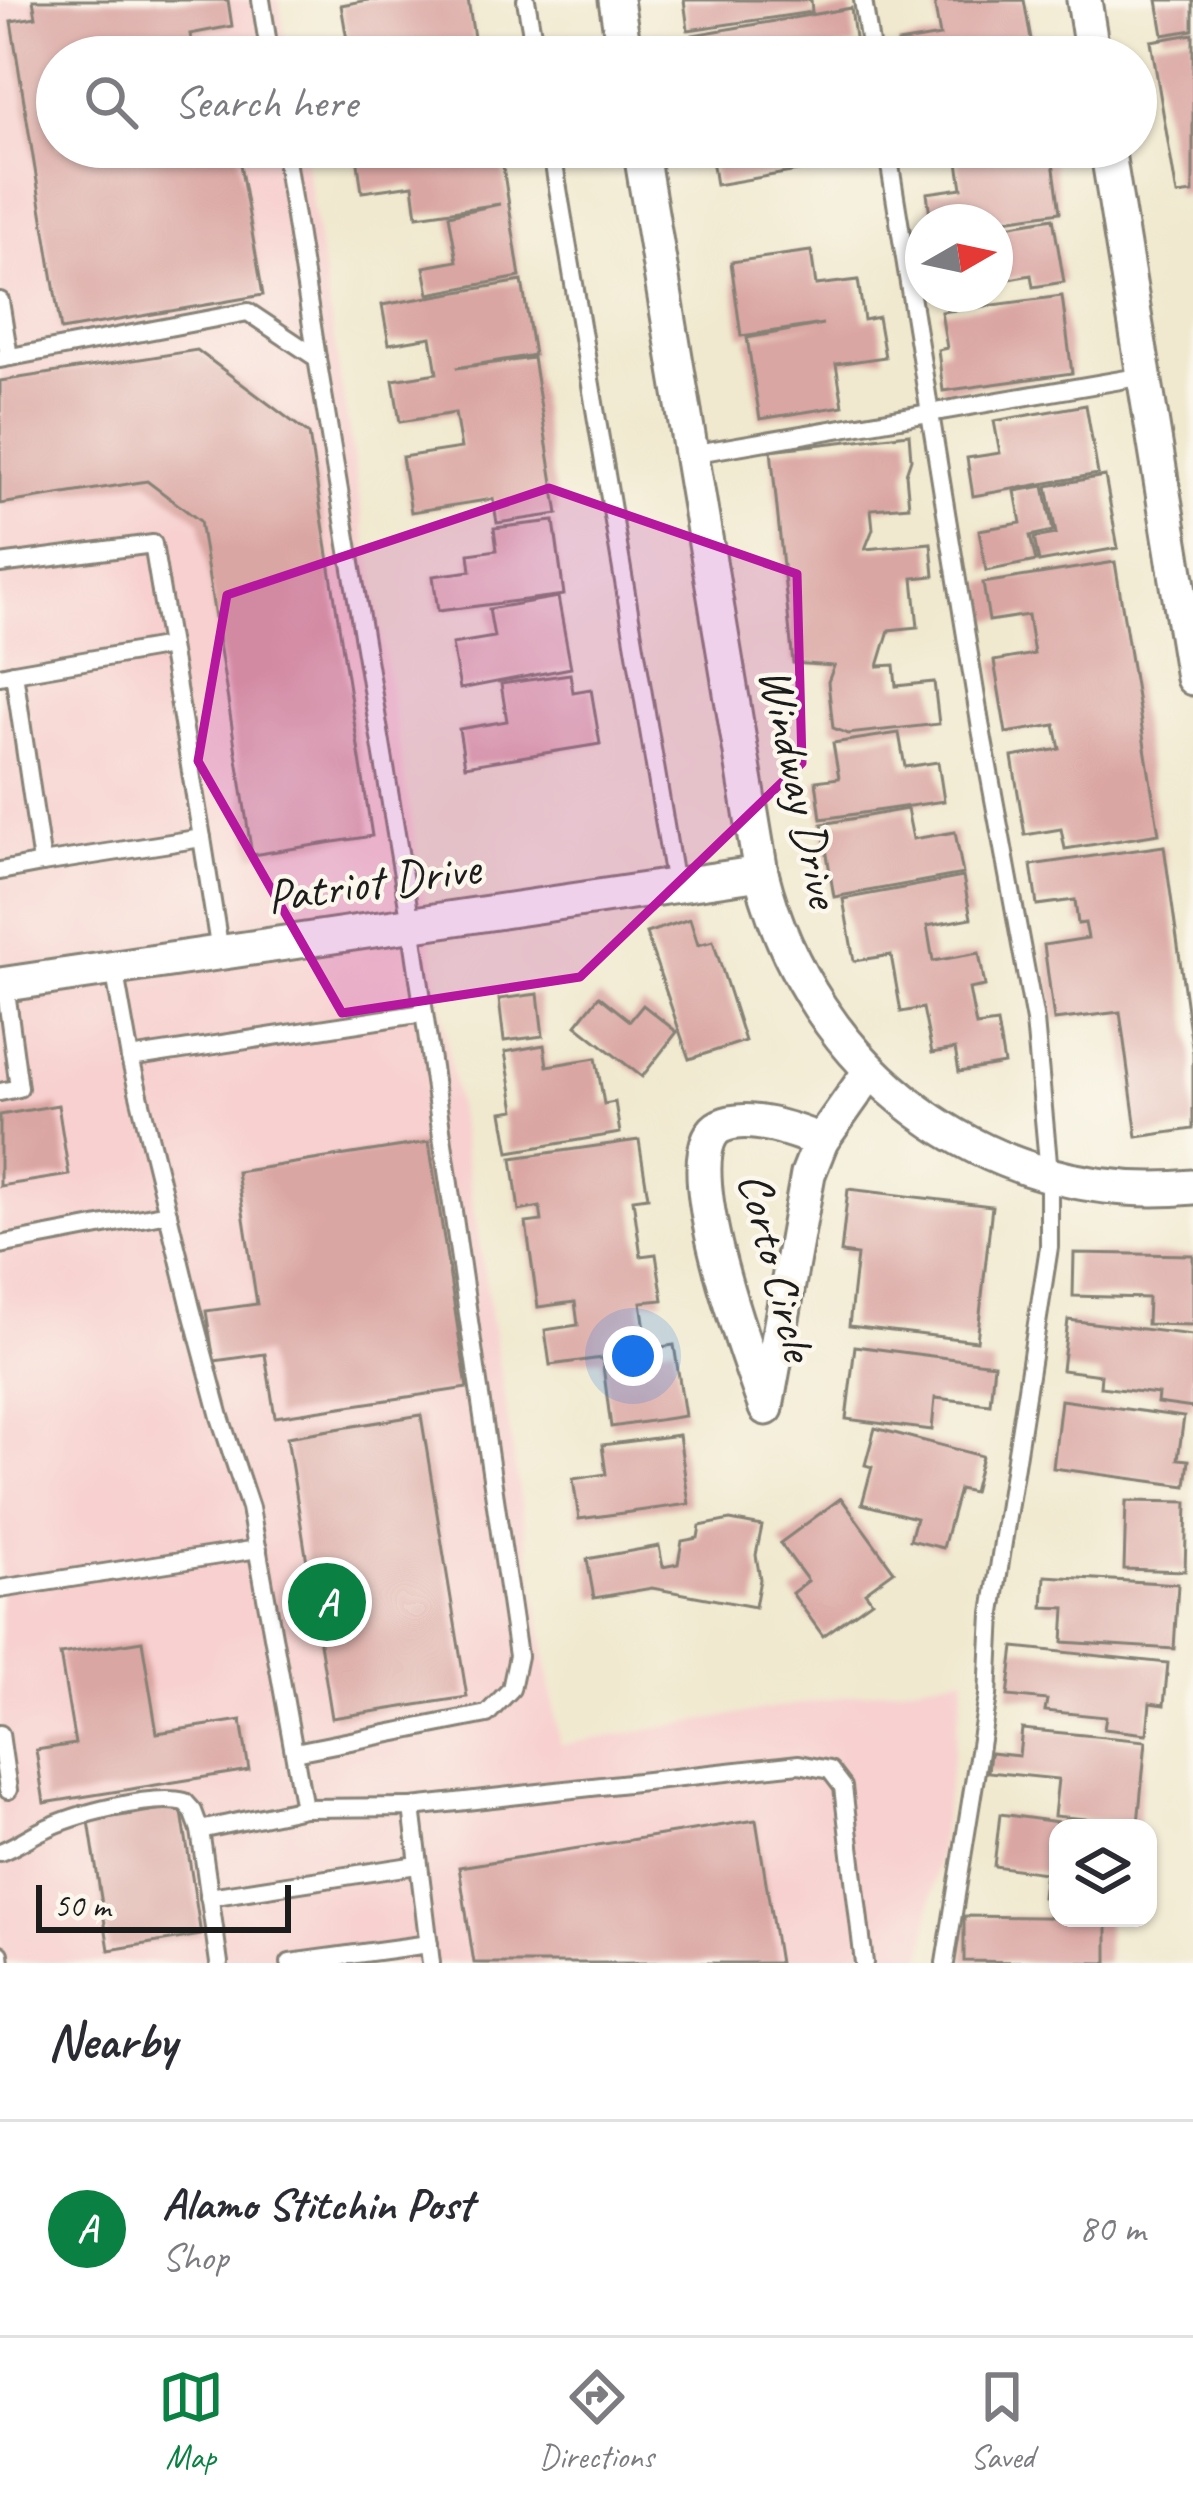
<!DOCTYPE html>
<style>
:root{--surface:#fff;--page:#f2f2f3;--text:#2b2b33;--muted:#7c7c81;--line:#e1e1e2;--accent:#0b8043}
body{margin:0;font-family:Caveat,sans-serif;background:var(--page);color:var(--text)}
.controls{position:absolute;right:36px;bottom:36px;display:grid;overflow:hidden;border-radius:24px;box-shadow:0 3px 9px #0004}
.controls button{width:108px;height:108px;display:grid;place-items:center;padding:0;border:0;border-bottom:3px solid var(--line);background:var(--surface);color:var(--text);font:60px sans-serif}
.compass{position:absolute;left:905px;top:204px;width:108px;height:108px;border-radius:50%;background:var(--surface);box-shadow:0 3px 9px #0004;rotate:81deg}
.scale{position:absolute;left:36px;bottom:30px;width:255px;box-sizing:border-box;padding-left:12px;border:6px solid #1c1c1c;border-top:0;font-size:33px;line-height:42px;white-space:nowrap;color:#1c1c1c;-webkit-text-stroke:9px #fbf7ec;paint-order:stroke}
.you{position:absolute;left:633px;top:1356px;width:42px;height:42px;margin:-30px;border:9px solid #fff;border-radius:50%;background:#1a73e8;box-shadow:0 0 0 18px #1a73e833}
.badge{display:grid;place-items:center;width:78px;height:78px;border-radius:50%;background:var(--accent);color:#fff;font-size:39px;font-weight:700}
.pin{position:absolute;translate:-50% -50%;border:6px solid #fff;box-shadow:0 3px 12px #0006}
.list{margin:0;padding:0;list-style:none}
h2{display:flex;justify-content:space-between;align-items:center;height:156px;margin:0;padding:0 48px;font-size:51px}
h2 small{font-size:39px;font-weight:400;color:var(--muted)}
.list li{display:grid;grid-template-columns:78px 1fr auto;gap:36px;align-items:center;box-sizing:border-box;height:216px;padding:0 48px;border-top:3px solid var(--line)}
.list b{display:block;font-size:45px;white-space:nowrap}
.list p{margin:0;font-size:39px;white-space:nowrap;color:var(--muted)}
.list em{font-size:39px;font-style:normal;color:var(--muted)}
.icon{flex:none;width:66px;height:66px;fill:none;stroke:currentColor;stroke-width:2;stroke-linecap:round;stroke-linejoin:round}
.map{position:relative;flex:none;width:1193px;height:1963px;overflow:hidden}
.search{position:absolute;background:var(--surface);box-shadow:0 3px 9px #0004;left:36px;right:36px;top:36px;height:132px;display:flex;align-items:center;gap:30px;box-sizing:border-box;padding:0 42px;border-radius:66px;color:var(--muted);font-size:45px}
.sheet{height:372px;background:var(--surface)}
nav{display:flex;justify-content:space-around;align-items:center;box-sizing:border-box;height:168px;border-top:3px solid var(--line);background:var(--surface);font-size:33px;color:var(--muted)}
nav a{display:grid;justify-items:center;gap:6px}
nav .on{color:var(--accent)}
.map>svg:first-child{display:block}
.built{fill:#f7d0cf}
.building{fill:#daa6a3}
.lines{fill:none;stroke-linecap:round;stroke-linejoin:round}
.service-casing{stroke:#868276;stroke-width:22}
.minor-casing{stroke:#868276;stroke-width:39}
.service{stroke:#fff;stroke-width:16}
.minor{stroke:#fff;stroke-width:33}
.marked{fill:#b5179e;fill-opacity:0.2;stroke:#b5179e;stroke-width:9;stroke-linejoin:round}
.labels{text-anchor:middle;stroke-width:9;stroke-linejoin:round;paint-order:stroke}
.street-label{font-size:48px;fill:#1c1c1c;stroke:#fbf7ec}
</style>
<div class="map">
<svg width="1193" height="1963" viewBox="0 0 1193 1963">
<rect width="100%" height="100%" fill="#fbf7ec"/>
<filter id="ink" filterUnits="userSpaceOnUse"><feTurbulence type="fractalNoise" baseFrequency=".00833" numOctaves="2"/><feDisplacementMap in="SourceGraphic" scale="24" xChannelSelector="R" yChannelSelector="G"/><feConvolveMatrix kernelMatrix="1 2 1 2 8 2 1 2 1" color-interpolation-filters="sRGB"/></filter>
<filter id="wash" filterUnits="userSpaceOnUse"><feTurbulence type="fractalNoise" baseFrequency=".004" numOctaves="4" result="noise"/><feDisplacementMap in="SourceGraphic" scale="48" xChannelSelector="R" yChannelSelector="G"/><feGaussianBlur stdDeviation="2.7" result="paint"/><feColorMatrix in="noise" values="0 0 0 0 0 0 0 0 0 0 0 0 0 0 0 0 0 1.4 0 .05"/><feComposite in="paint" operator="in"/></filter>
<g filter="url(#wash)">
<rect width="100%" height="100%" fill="#f0e9cf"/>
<!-- built -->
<path class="built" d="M0 0H279L288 57H57V147H303L560 1745 965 1676 922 1963H0Z"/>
<g id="blocks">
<!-- building -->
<g class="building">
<path d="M33 0H228L232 26 190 34 193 51 201 50 202 57H57V147H237L263 295 61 330 11 21 36 17Z"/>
<path d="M368 0H468L476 50 434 57H350L341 5Z"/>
<path d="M684 0H811L812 12 688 30Z"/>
<path d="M1024 0 1034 56 901 57 898 43 940 36 934 1Z"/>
<path d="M1157 0H1193V30L1163 35Z"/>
<path d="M851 8 856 45 829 50 830 57H697L693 35Z"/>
<path d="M1193 34V193L1177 195 1151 41Z"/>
<path d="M370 147H500L520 277 429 294 424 267 457 261 449 215 500 204 417 216 413 185 362 192 356 149Z"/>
<path d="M710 147H847L850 162 716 185Z"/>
<path d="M1020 147H1051L1060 212 990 222H931L927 193 962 188 957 156Z"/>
<path d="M1053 218 1064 282 1033 287 1031 275 1004 280 995 228Z"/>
<path d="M811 251 816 285 858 280 864 320 878 317 885 357 836 364 843 406 760 419 747 338 823 324 741 336 731 262Z"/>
<path d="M522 281 534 355 456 368 533 358 558 514 497 523 493 499 411 512 402 457 461 448 455 413 400 422 393 380 437 373 431 337 389 344 382 305Z"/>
<path d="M1062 296 1072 373 943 391 938 350 947 348 941 312Z"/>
<path d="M197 350 309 434 372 836 252 855 200 521 147 481 0 504V381Z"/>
<path d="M1086 405 1098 474 973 496 967 458 1000 453 994 421Z"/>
<path d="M909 434 911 459 906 474 909 506 871 509 873 529 865 549 931 543 934 576 913 578 918 627 889 630 878 666 894 665 896 686 934 682 939 724 848 734 833 728 828 682 834 666 793 663 771 450Z"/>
<path d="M1105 476 1118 548 1039 562 1034 538 1056 534 1047 486Z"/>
<path d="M1044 486 1053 531 1030 536 1036 561 986 571 979 530 1021 523 1015 491Z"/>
<path d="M554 521 564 595 438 611 433 576 471 571 469 554 497 550 494 528Z"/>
<path d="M1115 562 1159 834 1065 849 1061 829 1025 835 1012 757 1060 749 1055 725 1006 733 994 661 1034 654 1028 615 989 621 983 583Z"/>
<path d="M558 597 571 668 460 689 452 644 494 637 489 609Z"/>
<path d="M570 674 573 692 591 689 600 744 465 766 459 729 507 721 501 684Z"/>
<path d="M899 733 905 767 938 762 944 801 821 819 816 781 839 778 833 743Z"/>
<path d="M907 809 913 839 955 832 963 874 834 897 822 824Z"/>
<path d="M1164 846 1193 1053V1129L1137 1137 1120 1012 1054 1020 1044 945 1088 938 1085 923 1078 924 1075 900 1037 905 1031 865Z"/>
<path d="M963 877 971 918 927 926 933 961 979 953 985 986 969 989 976 1026 997 1023 1004 1064 959 1072 955 1049 932 1053 923 1008 901 1012 891 955 854 961 843 899Z"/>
<path d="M690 919 698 945 713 941 745 1041 689 1059 646 933Z"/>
<path d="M538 994 543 1036 504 1041 499 999Z"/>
<path d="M599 996 630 1021 643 1005 677 1032 642 1077 576 1025Z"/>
<path d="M544 1045 547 1066 596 1058 604 1104 615 1102 620 1133 509 1152 502 1112 515 1110 505 1052Z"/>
<path d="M58 1105 69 1175 0 1186V1115Z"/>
<path d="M639 1140 648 1197 633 1199 641 1256 656 1254 663 1300 641 1302 648 1349 674 1345 685 1416 611 1427 602 1358 550 1365 545 1330 578 1325 575 1302 538 1307 526 1223 542 1221 540 1207 519 1211 512 1158Z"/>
<path d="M429 1142 467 1388 275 1417 265 1354 214 1361 206 1311 257 1304 237 1172Z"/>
<path d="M848 1189 992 1206 977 1341 849 1326 857 1255 841 1253Z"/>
<path d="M1074 1253 1193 1255V1325L1147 1324 1148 1298 1073 1296Z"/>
<path d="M1068 1320 1193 1335V1408L1157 1403 1158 1394 1100 1387 1101 1375 1062 1370Z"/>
<path d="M855 1346 994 1364 990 1404 935 1398 932 1430 846 1419Z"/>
<path d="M1061 1400 1184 1417 1178 1459 1189 1460 1186 1486 1053 1468Z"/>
<path d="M421 1415 467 1697 332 1718 287 1437Z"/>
<path d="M875 1428 982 1456 973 1492 959 1489 943 1548 910 1540 916 1518 862 1504 872 1467 865 1465Z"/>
<path d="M679 1435 689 1504 579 1519 573 1479 606 1474 602 1445Z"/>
<path d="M841 1498 894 1571 865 1592 872 1601 823 1636 792 1593 808 1581 780 1543Z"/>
<path d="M1126 1501 1187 1502 1185 1571 1124 1569Z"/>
<path d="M730 1520 762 1526 756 1555 760 1579 755 1607 652 1588 594 1598 587 1559 659 1546 663 1567 678 1564 682 1541 698 1538 700 1526Z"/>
<path d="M1045 1576 1178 1584 1174 1649 1063 1642 1065 1608 1043 1607Z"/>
<path d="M142 1641 157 1733 241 1720 249 1770 44 1803 36 1750 75 1744 60 1654Z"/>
<path d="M1014 1647 1168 1663 1164 1705 1150 1703 1147 1734 1104 1729 1106 1717 1045 1711 1047 1700 1008 1696Z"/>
<path d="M1022 1729 1146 1741 1138 1824 1054 1816 1058 1779 988 1772 990 1753 1019 1756Z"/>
<path d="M181 1806 201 1935 109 1950 89 1821Z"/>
<path d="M1000 1814 1080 1825 1058 1828V1899L1042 1897 1045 1873 994 1866Z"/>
<path d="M756 1820 779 1963H474L459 1867Z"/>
<path d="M964 1916 1107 1918V1963L964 1961Z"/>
</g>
</g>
</g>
<g filter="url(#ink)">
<use href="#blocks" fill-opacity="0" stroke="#868276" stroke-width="3"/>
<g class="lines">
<defs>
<g id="service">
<path d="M261 0 270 57"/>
<path d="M526 0 536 57"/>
<path d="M863 0 872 57"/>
<path d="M284 147 317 358"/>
<path d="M551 147 675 885"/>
<path d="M887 147 981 729 1035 1021 1049 1173V1247L992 1613 988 1696 945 1963"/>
<path d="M0 301 9 357"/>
<path d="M0 359 248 312 317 358 411 924 518 1656 511 1689 487 1714 295 1752"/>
<path d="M691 454 1144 376"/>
<path d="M0 564 153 544 202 838"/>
<path d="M14 673 170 646"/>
<path d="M0 676 14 673 42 863 202 838 220 952"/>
<path d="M0 871 42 863"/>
<path d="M114 968 130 1058 191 1308 220 1417 250 1508 304 1808 412 1807 431 1963"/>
<path d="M130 1058 424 1013"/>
<path d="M0 1092 19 1088 5 984"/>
<path d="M0 1245 168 1213"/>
<path d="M0 1589 258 1549"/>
<path d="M0 1734 8 1790"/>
<path d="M412 1807 799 1764 830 1770 843 1787 864 1963"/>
<path d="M0 1852C16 1846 28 1837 43 1830 75 1814 152 1794 185 1802L193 1811 200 1830"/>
<path d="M209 1897 417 1865"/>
<path d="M0 1954 1 1963"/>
<path d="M219 1963 200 1830 304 1808"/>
<path d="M290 1963 429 1944"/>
</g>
<g id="minor">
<path d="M616 0 625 57"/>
<path d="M1084 0 1093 57"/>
<path d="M640 147 761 873C810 1070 988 1207 1193 1187"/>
<path d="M1107 147 1193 678"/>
<path d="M0 985 761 873"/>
<path d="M766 1407 808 1174 821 1141 869 1073"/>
<path d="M766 1408C751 1365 669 1150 721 1126 749 1113 795 1131 821 1141"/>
</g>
</defs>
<!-- service casing -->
<use href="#service" class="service-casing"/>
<!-- minor casing -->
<use href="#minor" class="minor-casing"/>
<!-- service -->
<use href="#service" class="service"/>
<!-- minor -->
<use href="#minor" class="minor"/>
</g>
</g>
<!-- marked area -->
<path class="marked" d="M549 488 797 574 802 763 580 977 342 1013 198 761 227 595Z"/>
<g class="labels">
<!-- street labels -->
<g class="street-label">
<text transform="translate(801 787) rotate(78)" y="17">Windway Drive</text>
<text transform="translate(373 881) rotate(-8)" y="17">Patriot Drive</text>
<text transform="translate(778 1266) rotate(76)" y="17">Corto Circle</text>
</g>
</g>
</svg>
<div class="controls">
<button><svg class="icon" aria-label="layers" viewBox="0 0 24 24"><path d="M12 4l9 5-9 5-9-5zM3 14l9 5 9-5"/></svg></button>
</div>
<svg class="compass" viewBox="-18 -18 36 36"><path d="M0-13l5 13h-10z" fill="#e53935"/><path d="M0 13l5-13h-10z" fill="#7c7c81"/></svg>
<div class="scale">50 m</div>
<div class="you"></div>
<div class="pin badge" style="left:327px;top:1602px">A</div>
<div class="search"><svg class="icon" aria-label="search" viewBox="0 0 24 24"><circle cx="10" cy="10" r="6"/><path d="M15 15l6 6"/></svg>Search here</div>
</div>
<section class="sheet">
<h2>Nearby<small></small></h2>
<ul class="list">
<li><span class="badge">A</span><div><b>Alamo Stitchin Post</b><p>Shop</p></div><em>80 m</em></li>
</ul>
</section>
<nav>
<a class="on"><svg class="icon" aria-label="map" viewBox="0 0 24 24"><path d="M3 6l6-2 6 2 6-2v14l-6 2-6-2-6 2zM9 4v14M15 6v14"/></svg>Map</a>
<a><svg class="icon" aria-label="directions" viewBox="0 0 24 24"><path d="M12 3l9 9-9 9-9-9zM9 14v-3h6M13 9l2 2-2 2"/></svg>Directions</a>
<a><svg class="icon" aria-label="saved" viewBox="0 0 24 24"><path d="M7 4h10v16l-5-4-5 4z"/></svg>Saved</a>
</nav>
